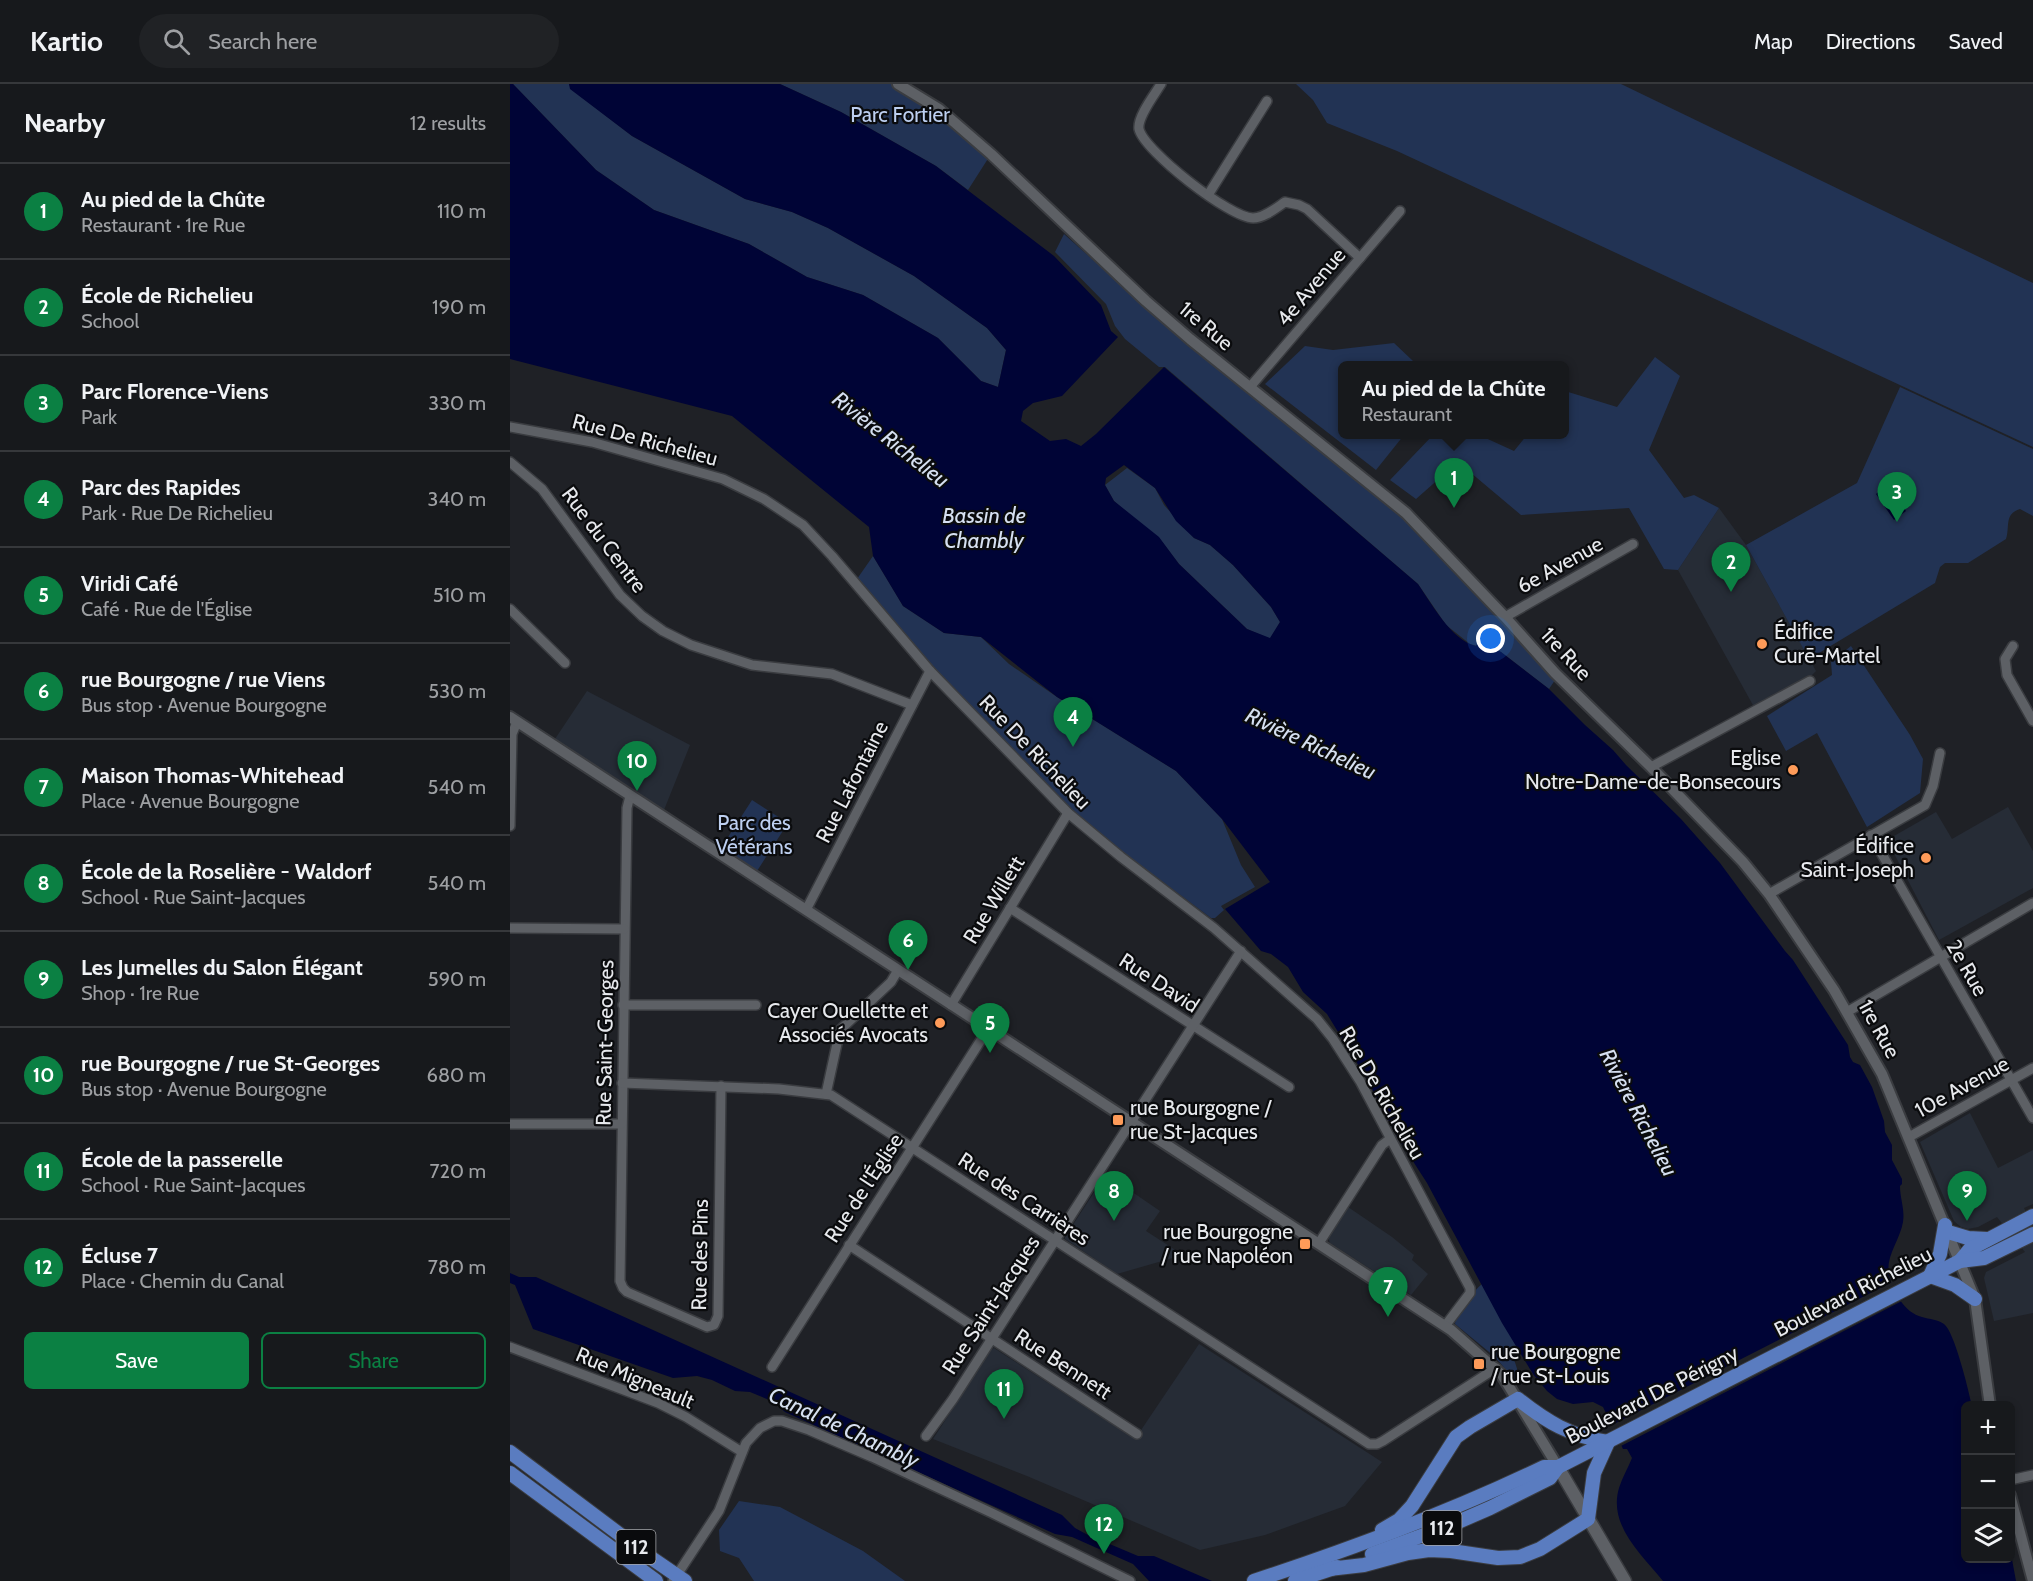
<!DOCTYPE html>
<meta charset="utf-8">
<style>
:root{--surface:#17191c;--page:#202225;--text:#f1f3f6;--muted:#9ea0a3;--line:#36383b;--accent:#0b8043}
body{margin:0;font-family:Cabin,sans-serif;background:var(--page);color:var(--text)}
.controls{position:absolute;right:18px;bottom:18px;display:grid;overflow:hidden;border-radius:9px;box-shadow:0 3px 9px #0003}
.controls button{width:54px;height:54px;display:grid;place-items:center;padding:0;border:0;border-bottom:2px solid var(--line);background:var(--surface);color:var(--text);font:30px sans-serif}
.you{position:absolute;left:981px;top:555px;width:21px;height:21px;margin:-15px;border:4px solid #fff;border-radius:50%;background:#1a73e8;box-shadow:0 0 0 9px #1a73e833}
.badge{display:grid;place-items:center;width:39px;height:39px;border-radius:50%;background:var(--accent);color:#fff;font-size:20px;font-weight:700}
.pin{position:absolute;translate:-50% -50px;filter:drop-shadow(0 2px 3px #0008)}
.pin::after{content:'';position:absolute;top:32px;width:21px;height:18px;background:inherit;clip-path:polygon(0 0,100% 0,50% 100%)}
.popup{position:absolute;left:828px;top:277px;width:231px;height:78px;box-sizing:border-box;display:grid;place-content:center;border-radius:9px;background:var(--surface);filter:drop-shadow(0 2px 4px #0005);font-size:20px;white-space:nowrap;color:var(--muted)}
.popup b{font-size:22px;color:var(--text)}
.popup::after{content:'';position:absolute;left:50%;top:100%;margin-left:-12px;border:12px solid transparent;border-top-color:var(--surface)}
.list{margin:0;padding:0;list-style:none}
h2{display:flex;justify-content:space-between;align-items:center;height:78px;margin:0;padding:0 24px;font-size:26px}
h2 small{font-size:20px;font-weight:400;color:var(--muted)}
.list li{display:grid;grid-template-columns:39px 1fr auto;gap:18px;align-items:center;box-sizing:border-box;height:96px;padding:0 24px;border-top:2px solid var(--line)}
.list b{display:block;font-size:22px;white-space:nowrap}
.list p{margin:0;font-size:20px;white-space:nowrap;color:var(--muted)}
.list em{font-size:20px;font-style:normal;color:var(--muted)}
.actions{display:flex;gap:12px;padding:18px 24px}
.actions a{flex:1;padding:14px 0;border:2px solid var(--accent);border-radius:9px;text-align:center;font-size:21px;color:var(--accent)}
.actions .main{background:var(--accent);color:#fff}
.icon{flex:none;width:33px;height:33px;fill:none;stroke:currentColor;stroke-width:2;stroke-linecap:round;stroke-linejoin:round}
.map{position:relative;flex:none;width:1523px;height:1497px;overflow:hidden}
header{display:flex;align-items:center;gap:36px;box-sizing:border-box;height:84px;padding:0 30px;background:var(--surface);border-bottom:2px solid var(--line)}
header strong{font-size:28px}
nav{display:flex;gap:33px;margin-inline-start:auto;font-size:21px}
.search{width:420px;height:54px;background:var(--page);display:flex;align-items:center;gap:15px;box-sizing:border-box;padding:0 21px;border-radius:33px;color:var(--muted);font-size:22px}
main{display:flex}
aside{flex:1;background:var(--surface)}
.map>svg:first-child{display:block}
.built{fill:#262c36}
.green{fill:#223354}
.water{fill:#000436;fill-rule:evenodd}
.pier{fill:#1f2126}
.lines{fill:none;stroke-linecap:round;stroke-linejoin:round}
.minor-casing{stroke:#3a3c40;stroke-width:12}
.tertiary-casing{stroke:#3a3c40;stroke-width:14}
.secondary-casing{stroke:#3a3c40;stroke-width:15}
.primary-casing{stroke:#3a3c40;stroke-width:16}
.minor{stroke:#5d6065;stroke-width:9}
.tertiary{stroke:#5d6065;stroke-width:10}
.secondary{stroke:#5d6065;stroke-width:12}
.primary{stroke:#5a7cc0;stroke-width:14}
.poi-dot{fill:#fe9b59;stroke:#0a0b0d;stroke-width:2}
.labels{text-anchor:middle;stroke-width:4.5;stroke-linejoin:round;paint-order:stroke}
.shield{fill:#0a0b0d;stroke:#a5a6aa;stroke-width:1.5}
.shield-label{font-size:20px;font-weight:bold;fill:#e7e9ed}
.park-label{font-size:21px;fill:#bdcff0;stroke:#0a0b0d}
.street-label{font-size:21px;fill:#e7e9ed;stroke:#0a0b0d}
.poi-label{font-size:21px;fill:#e7e9ed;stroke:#0a0b0d;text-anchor:end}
.water-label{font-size:22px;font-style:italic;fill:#d6e0f1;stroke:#0a0b0d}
</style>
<header>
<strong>Kartio</strong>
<div class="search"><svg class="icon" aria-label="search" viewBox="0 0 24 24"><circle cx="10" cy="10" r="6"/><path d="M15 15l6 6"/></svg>Search here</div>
<nav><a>Map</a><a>Directions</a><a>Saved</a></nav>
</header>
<main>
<aside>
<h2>Nearby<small>12 results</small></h2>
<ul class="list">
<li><span class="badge">1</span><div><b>Au pied de la Chûte</b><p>Restaurant · 1re Rue</p></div><em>110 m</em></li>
<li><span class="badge">2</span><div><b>École de Richelieu</b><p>School</p></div><em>190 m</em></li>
<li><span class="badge">3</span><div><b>Parc Florence-Viens</b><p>Park</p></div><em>330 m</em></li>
<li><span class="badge">4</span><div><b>Parc des Rapides</b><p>Park · Rue De Richelieu</p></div><em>340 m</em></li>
<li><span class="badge">5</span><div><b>Viridi Café</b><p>Café · Rue de l'Église</p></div><em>510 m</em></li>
<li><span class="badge">6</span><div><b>rue Bourgogne / rue Viens</b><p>Bus stop · Avenue Bourgogne</p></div><em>530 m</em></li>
<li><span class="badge">7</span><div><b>Maison Thomas-Whitehead</b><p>Place · Avenue Bourgogne</p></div><em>540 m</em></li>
<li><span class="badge">8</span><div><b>École de la Roselière - Waldorf</b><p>School · Rue Saint-Jacques</p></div><em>540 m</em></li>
<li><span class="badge">9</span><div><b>Les Jumelles du Salon Élégant</b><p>Shop · 1re Rue</p></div><em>590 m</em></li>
<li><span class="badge">10</span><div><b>rue Bourgogne / rue St-Georges</b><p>Bus stop · Avenue Bourgogne</p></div><em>680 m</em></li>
<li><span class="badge">11</span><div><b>École de la passerelle</b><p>School · Rue Saint-Jacques</p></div><em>720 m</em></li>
<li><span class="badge">12</span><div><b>Écluse 7</b><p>Place · Chemin du Canal</p></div><em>780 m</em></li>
</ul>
<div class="actions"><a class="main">Save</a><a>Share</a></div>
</aside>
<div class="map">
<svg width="1523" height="1497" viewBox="0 0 1523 1497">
<rect width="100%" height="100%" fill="#1f2126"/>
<!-- built -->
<g class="built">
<path d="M1209 424 1236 461 1306 587 1300 593 1244 623 1168 486Z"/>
<path d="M77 607 180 661 154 726 45 655Z"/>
<path d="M1498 723 1523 767V804L1429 856 1377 756 1426 728 1442 755Z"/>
<path d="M1460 1029 1488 1084 1523 1066V1120L1514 1124 1523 1142V1229L1484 1237 1474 1194 1476 1188 1515 1168 1487 1133 1468 1143 1458 1145 1451 1143 1444 1137 1410 1058Z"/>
<path d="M596 1090 650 1127 636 1147 673 1171 607 1190 555 1155V1153Z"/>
<path d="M838 1123 882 1153 904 1171 902 1176 918 1190 901 1211 820 1159 818 1153Z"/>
<path d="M689 1260 872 1378 835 1422 755 1451 690 1466 517 1392 423 1355 481 1266 484 1264 625 1355Z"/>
</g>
<!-- green -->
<g class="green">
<path d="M3 0H59L61 5 122 52 235 115 282 128 318 144 404 192 477 244 496 266 488 303 471 297 428 254 353 211 297 193 239 160 144 126 86 86Z"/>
<path d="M270 0H388L481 70 458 106 426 82 331 28Z"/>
<path d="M786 0H1111L1523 199V363L887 67 817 39 803 16Z"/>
<path d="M554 150 673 256 740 303 863 403 995 533V542L1045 596 1039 605 991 568 960 560 936 541 908 500 655 283H649L615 255 605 242 596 220 545 168Z"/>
<path d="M884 259 903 277 905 281 833 282V350L894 351 866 386 755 300 795 262 823 266Z"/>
<path d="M1145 273 1170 292 1139 366 1174 414 1184 411 1209 424 1168 486 1154 485 1119 424 1011 431 948 378 906 415 880 396 923 351H969L1004 367 1017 351 1055 350V307L1107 323Z"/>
<path d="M1390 303 1523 365V432L1510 425C1494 430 1500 442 1496 455L1458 479H1435L1430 483 1425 499 1299 575 1236 461 1347 399Z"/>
<path d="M617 384 645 404 654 421 684 454 700 461 723 481 761 523 770 538 760 555 737 545 669 480 649 454 634 443 604 417 595 401Z"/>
<path d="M363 472 393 522 434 549 471 553 499 580 547 613 666 687 712 735 731 781 745 803 711 822 714 826 705 834H701L589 750 553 719 419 579 347 495Z"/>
<path d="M1341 562 1400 651 1413 675 1410 709 1357 743 1307 649 1276 667 1257 632 1322 591 1321 578Z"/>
<path d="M242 716 278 739 247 787 211 764Z"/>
<path d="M972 1200 1009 1267 1003 1272 1009 1291 1005 1296 984 1272 945 1240C946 1231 965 1205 972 1200Z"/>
<path d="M229 1417 270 1423 353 1467 395 1497H244L229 1474 210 1467 209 1446Z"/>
</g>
<!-- water -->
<g class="water">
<path d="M0 0H3L86 86 144 126 239 160 297 193 353 211 428 254 471 297 488 303 496 266 477 244 404 192 318 144 282 128 235 115 122 52 60 5 59 0H270L331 28 426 82 544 172 591 221 601 247 608 253 552 312 523 319 513 327 511 337 540 357 556 355 571 362 586 350 654 283 908 500C922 520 941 556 966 562L969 556 991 568 1039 605 1075 641 1103 666 1116 681 1171 735 1210 779 1275 867 1283 876 1338 961 1340 973 1343 978 1350 981 1362 1003 1374 1037 1375 1048 1382 1061V1076L1392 1095V1100L1390 1102C1390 1115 1395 1125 1393 1138 1390 1156 1375 1173 1379 1191 1383 1208 1395 1229 1412 1233 1419 1235 1429 1236 1434 1240 1444 1247 1458 1304 1461 1318V1321L1456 1322V1474H1500L1501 1470 1506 1497H1153C1131 1470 1098 1441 1109 1404 1112 1394 1118 1384 1122 1374L1117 1365H1113L1093 1323 1083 1318 1063 1320 1047 1315 1037 1307 1023 1290 992 1239 917 1099 888 1054 857 995 817 930 793 908 778 883 761 870 751 867 715 825 760 798 712 735 666 687 547 613 471 553 434 549 393 522 363 472 359 443 222 332 0 275ZM614 381 645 404 666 437 684 454 700 461 723 481 761 523 770 538 760 554 737 545 669 480 649 453 604 417 595 401 596 394Z"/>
<path d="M1377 401 1396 427 1384 436 1366 410Z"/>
<path d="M0 1189 9 1193H26L552 1431 565 1444 576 1450 628 1472H644L702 1497H639L623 1480 562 1453 545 1450 275 1328 264 1318 240 1308 225 1307 202 1296 187 1292 163 1294 23 1245 5 1201 0 1199Z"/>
</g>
<!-- pier -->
<path class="pier" d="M1384 1197 1394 1216 1109 1363 1097 1339 1100 1342Z"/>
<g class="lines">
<defs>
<g id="minor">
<path d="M651 0C645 10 627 33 629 45 634 67 720 134 743 134 754 134 766 124 775 118L789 121 797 125 850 174"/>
<path d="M698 111 757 17"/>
<path d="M740 303 890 127"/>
<path d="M0 343 82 358 213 395 254 415 293 441 322 472 420 587 558 729 611 773 704 844 807 935 823 955 850 997 960 1204V1209L935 1242"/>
<path d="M0 378 32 405 110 511 132 532 153 547 181 561 242 581 322 590 402 621"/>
<path d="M0 525 55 579"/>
<path d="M995 533 1123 460"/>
<path d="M1503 562 1495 575 1497 591 1523 637"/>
<path d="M1141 683 1300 597"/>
<path d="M120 712 117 724 110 1197 113 1204 117 1208 197 1243 204 1241 208 1232 211 1002"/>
<path d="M0 742 2 650 7 638"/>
<path d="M1361 751 1523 1034"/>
<path d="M1259 810 1415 721 1423 702 1430 669"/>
<path d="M500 824 779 1003"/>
<path d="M296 826 420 587"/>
<path d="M0 844 114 845"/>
<path d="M113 921H246"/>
<path d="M441 921 558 729"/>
<path d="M1337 928 1523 819"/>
<path d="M112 999 269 1005 321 1011 859 1360H867L873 1357 986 1284"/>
<path d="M316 1010 330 946 381 898 388 886"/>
<path d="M0 1040H111"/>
<path d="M1399 1053 1523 984"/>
<path d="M809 1159 872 1061 880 1055"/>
<path d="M339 1161 627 1350"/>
<path d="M0 1263 148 1319 176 1333 232 1368"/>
<path d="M262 1283 478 945"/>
<path d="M416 1352 443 1315 731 867"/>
<path d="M1500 1396 1523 1391"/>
<path d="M163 1497 209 1427 236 1359 250 1344 264 1337H272L299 1346 362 1373 482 1429 620 1497"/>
</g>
<g id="tertiary">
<path d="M388 0 429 25 481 70 636 217 680 255 896 429 995 533 1045 589 1141 683 1233 778 1259 810 1324 906 1372 990 1465 1215 1480 1322"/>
<path d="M0 633 941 1246 992 1291 1048 1383"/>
<path d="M1500 1411 1523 1497"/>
</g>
<path id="secondary" d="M1048 1383 1115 1497"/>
<g id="primary">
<path d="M1438 1148 1458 1154 1477 1155"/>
<path d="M1450 1177 1460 1165 1523 1132"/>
<path d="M1420 1192 1430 1170 1435 1141"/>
<path d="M1420 1192 1445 1201 1465 1215"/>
<path d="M0 1368 137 1471 175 1497"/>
<path d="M0 1389 146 1497"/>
<path d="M872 1446 889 1436 902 1422 946 1353 960 1343 1008 1315C1037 1338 1060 1352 1098 1358"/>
<path d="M862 1470 941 1441 980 1424 1040 1394 1048 1383"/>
<path d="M819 1485 854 1481 898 1469 919 1466 941 1467 988 1474 1010 1473 1030 1465 1078 1435 1084 1389 1098 1358"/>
<path d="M744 1497C844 1464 939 1429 1034 1383H1048L1450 1177 1474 1174 1523 1150"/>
<path d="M785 1497 827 1483"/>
</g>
</defs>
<!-- minor casing -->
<use href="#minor" class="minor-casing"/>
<!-- tertiary casing -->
<use href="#tertiary" class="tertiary-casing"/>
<!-- secondary casing -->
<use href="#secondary" class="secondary-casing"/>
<!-- primary casing -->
<use href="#primary" class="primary-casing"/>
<!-- minor -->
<use href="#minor" class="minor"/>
<!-- tertiary -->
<use href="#tertiary" class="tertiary"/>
<!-- secondary -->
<use href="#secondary" class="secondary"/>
<!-- primary -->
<use href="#primary" class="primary"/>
</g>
<!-- markers -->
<g class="poi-dot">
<circle cx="1252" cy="560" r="6"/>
<circle cx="1283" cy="686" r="6"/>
<circle cx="1416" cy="774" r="6"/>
<circle cx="430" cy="939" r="6"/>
<rect x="602" y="1030" width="12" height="12" rx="3"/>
<rect x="789" y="1154" width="12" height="12" rx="3"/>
<rect x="963" y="1274" width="12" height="12" rx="3"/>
</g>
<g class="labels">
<!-- shield labels -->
<g class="shield">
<rect x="912.5" y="1427" width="39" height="34" rx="4.5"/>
<rect x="106.5" y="1446" width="39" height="34" rx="4.5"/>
</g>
<g class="shield-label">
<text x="932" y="1451">112</text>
<text x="126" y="1470">112</text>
</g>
<!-- park labels -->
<g class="park-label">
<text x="390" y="38">Parc Fortier</text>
<text x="244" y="746">Parc des<tspan x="244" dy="24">Vétérans</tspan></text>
</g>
<!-- street labels -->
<g class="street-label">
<text transform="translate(801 203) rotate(-50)" y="7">4e Avenue</text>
<text transform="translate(696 242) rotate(40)" y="7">1re Rue</text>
<text transform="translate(135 356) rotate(15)" y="7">Rue De Richelieu</text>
<text transform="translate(94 456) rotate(53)" y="7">Rue du Centre</text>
<text transform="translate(1050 481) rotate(-29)" y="7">6e Avenue</text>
<text transform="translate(1056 570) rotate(47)" y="7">1re Rue</text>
<text transform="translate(525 668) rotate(46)" y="7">Rue De Richelieu</text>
<text transform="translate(342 698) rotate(-63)" y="7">Rue Lafontaine</text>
<text transform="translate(484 816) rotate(-59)" y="7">Rue Willett</text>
<text transform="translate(1457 884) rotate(60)" y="7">2e Rue</text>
<text transform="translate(649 899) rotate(33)" y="7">Rue David</text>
<text transform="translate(1369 945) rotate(61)" y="7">1re Rue</text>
<text transform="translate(95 959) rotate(-89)" y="7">Rue Saint-Georges</text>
<text transform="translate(1452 1003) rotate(-29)" y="7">10e Avenue</text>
<text transform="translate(872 1009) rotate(60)" y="7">Rue De Richelieu</text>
<text transform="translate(354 1104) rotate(-57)" y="7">Rue de l'Église</text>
<text transform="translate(514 1115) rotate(33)" y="7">Rue des Carrières</text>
<text transform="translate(190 1171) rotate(-89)" y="7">Rue des Pins</text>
<text transform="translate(1343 1208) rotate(-27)" y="7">Boulevard Richelieu</text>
<text transform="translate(481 1221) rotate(-57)" y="7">Rue Saint-Jacques</text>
<text transform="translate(553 1280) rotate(33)" y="7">Rue Bennett</text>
<text transform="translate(125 1294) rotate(23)" y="7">Rue Migneault</text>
<text transform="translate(1142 1311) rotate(-27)" y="7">Boulevard De Périgny</text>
</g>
<!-- poi labels -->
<g class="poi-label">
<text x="1264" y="555" text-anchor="start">Édifice<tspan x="1264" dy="24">Curē-Martel</tspan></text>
<text x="1271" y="681">Eglise<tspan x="1271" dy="24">Notre-Dame-de-Bonsecours</tspan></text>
<text x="1404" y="769">Édifice<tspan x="1404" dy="24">Saint-Joseph</tspan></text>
<text x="418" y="934">Cayer Ouellette et<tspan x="418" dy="24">Associés Avocats</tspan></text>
<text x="620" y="1031" text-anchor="start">rue Bourgogne /<tspan x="620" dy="24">rue St-Jacques</tspan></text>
<text x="783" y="1155">rue Bourgogne<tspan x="783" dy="24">/ rue Napoléon</tspan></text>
<text x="981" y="1275" text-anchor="start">rue Bourgogne<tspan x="981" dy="24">/ rue St-Louis</tspan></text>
</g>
<!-- water labels -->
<g class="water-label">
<text transform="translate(381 355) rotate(38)" y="8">Rivière Richelieu</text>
<text x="474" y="439">Bassin de<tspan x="474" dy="25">Chambly</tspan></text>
<text transform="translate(801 659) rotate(25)" y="8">Rivière Richelieu</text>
<text transform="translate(1129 1028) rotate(62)" y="8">Rivière Richelieu</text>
<text transform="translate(334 1343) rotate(25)" y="8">Canal de Chambly</text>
</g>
</g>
</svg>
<div class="controls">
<button>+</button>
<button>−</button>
<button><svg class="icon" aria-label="layers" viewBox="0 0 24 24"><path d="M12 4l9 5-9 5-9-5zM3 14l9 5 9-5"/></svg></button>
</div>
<div class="you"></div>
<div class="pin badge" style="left:944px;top:424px">1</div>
<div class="popup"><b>Au pied de la Chûte</b>Restaurant</div>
<div class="pin badge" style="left:1221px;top:508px">2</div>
<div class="pin badge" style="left:1387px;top:438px">3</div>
<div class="pin badge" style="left:563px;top:663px">4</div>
<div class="pin badge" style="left:480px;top:969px">5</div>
<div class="pin badge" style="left:398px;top:886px">6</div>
<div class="pin badge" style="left:878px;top:1233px">7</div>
<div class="pin badge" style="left:604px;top:1137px">8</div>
<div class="pin badge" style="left:1457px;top:1137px">9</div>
<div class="pin badge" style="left:127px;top:707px">10</div>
<div class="pin badge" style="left:494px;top:1335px">11</div>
<div class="pin badge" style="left:594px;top:1470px">12</div>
</div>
</main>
